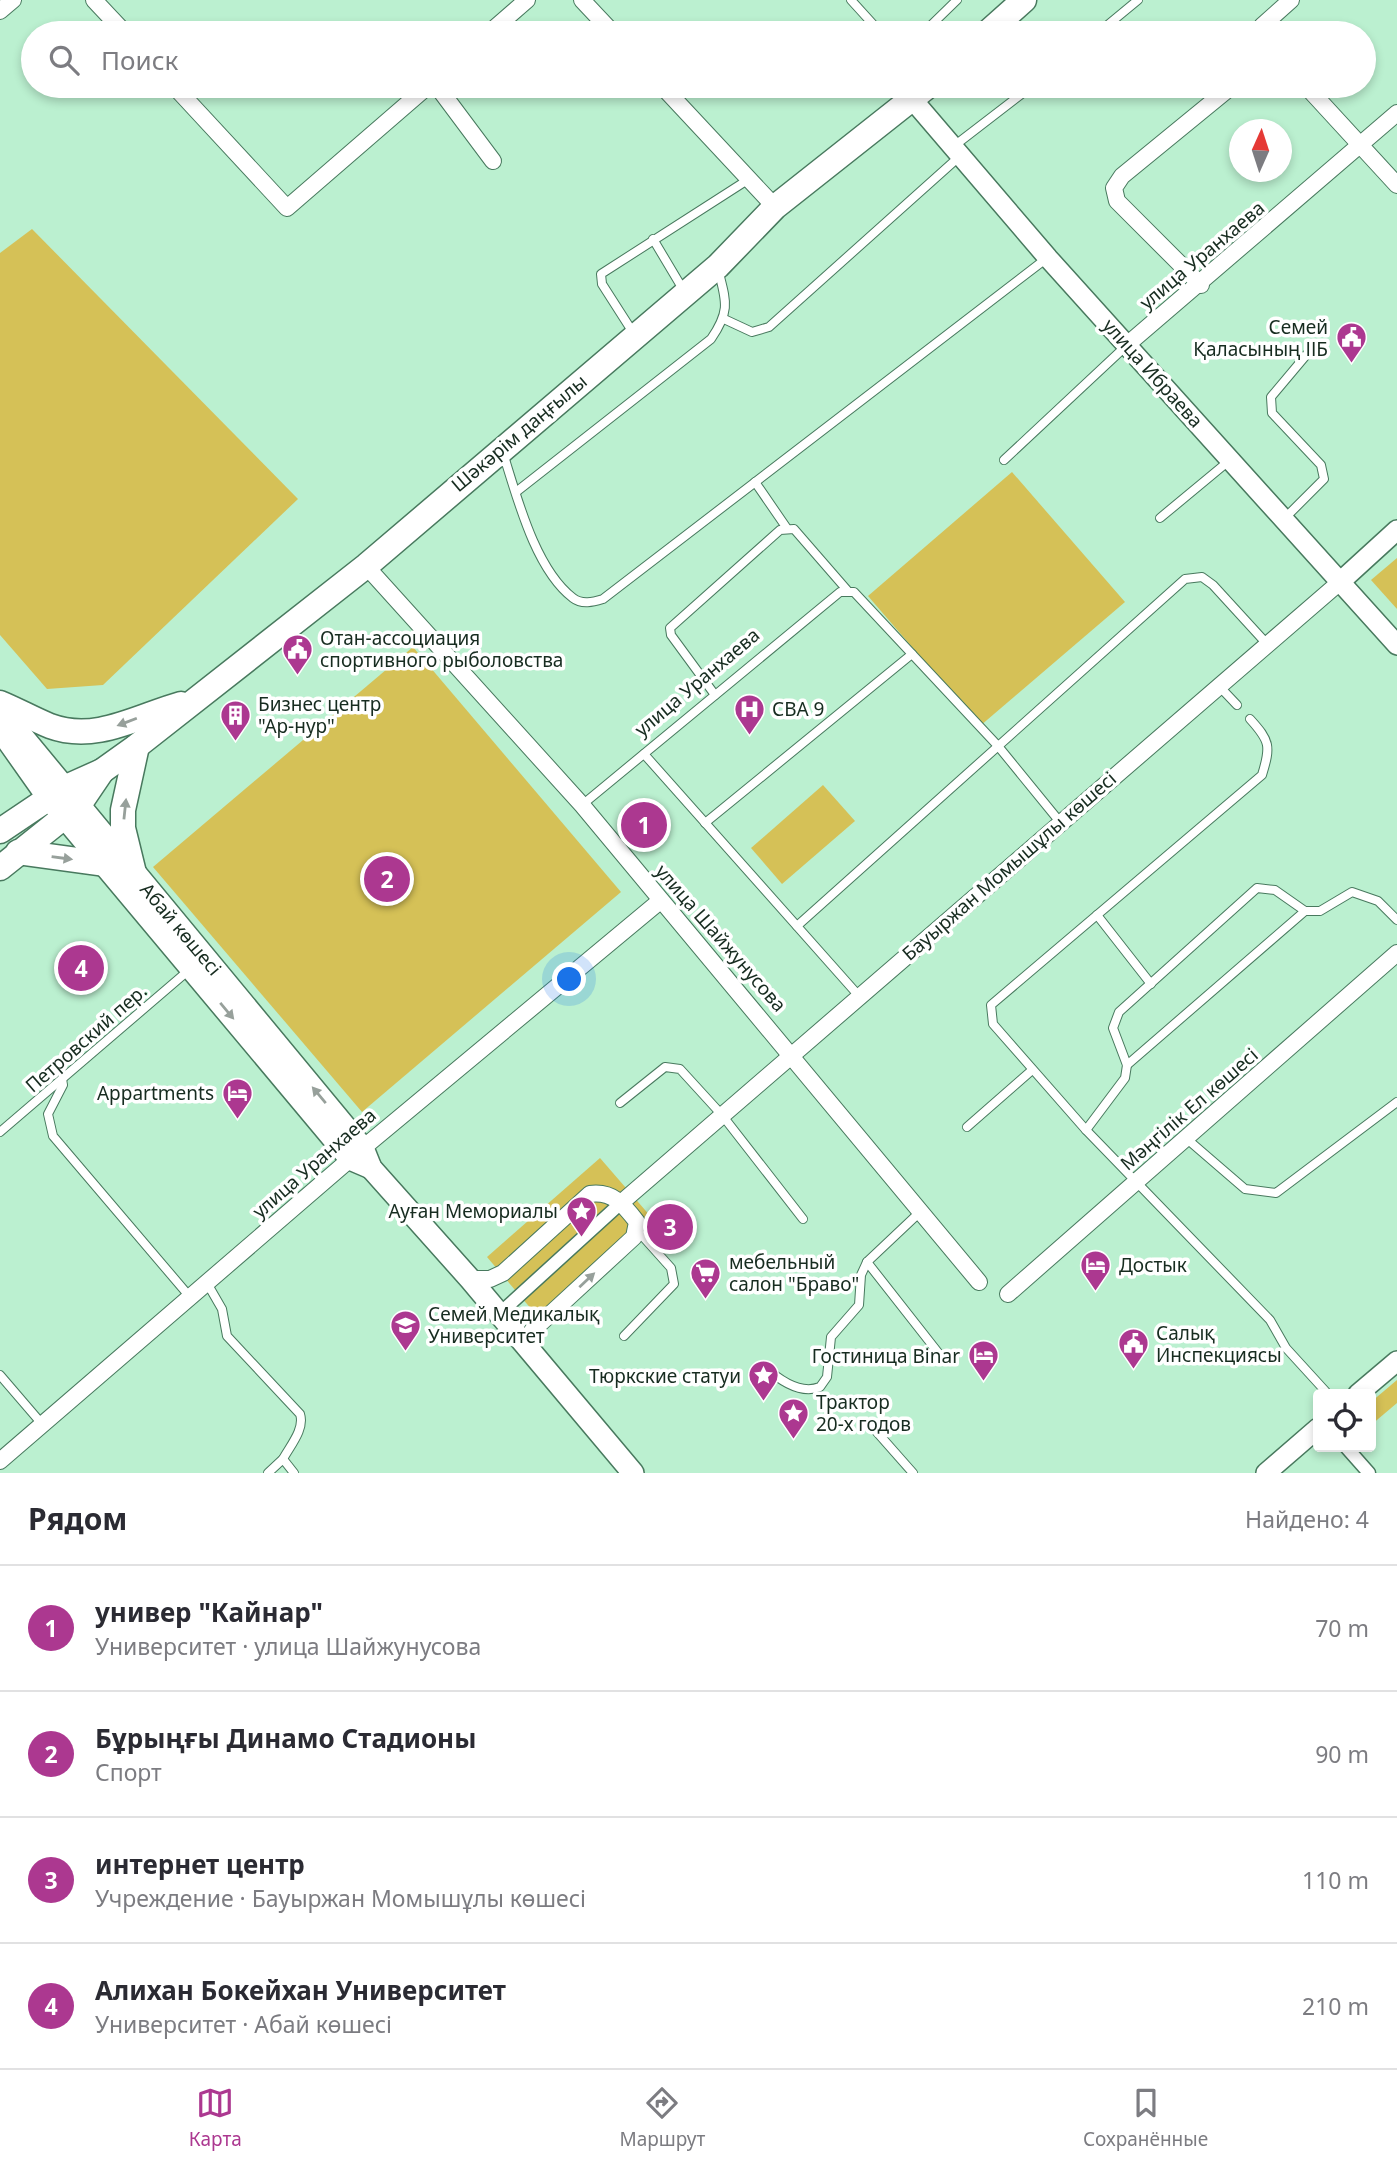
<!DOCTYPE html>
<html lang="ru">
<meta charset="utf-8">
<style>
:root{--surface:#fff;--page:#f7f7f7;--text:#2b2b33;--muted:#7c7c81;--line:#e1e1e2;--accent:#ac3890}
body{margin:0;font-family:"Noto Sans",sans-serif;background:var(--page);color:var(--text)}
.controls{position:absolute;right:21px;bottom:21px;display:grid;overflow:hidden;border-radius:7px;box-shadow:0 4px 10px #0003}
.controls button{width:63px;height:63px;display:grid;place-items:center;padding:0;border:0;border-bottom:2px solid var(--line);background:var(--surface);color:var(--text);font:35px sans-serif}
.compass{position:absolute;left:1229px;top:119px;width:63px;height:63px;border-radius:50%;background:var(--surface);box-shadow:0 4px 10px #0003;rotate:3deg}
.you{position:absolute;left:570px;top:980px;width:24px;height:24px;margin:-18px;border:5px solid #fff;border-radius:50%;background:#1a73e8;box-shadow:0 0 0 10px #1a73e833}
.badge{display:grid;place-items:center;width:46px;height:46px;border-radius:50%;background:var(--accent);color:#fff;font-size:23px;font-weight:700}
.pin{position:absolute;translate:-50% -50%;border:4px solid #fff;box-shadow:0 2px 7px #0006}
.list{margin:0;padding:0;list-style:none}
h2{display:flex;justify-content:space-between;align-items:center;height:91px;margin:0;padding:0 28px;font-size:30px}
h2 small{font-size:23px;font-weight:400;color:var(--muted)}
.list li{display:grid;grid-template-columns:46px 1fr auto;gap:21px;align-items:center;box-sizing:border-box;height:126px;padding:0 28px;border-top:2px solid var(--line)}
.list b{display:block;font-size:26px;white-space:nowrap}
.list p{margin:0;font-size:23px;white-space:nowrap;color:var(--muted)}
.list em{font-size:23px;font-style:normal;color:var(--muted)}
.icon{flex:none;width:38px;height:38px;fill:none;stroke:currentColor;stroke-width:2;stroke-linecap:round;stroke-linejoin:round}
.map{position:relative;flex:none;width:1397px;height:1473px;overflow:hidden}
.search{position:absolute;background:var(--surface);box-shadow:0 4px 10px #0003;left:21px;right:21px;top:21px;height:77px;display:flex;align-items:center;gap:18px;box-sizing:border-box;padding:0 24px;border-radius:38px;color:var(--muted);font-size:26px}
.sheet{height:595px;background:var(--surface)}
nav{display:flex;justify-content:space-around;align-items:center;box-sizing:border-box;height:98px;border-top:2px solid var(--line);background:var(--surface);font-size:19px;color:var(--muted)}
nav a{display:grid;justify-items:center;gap:4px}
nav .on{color:var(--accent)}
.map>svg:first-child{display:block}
.green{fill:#d5c157}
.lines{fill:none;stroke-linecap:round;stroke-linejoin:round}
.service-casing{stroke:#48795e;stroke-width:10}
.pedestrian-casing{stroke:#48795e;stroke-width:15}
.minor-casing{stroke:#48795e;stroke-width:18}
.tertiary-casing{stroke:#48795e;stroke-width:22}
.secondary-casing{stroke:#48795e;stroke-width:24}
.primary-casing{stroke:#48795e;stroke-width:27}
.service{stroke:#fff;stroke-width:8}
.pedestrian{stroke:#fff;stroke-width:12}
.minor{stroke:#fff;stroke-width:16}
.tertiary{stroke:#fff;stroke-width:19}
.secondary{stroke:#fff;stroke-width:21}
.primary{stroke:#fff;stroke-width:24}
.oneway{fill:#97a09b}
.labels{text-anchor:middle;stroke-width:7;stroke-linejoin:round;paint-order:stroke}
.street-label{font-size:19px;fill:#172c20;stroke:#fff}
.poi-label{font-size:19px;fill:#172c20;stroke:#fff;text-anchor:start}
</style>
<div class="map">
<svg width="1397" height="1473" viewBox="0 0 1397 1473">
<rect width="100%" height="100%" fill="#bbf0d0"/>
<!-- green -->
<g class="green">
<path d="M32 229 298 499 103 685 47 689 0 635V253Z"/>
<path d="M1012 472 1125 602 980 726 868 596Z"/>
<path d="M1397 558V609L1371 580Z"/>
<path d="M413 647 621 892 362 1112 153 867Z"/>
<path d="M823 785 855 821 782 884 751 848Z"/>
<path d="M600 1158 658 1225 544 1324 487 1257Z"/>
<path d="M1397 1380V1403L1371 1425V1402Z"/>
</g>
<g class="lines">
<defs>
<g id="service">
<path d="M851 0 881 33"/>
<path d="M923 33 957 0"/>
<path d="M1098 33 1138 0"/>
<path d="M954 146 1032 86"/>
<path d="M653 239 684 291"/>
<path d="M724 319 752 332 769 327 960 156"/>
<path d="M634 334 602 284 601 274 749 179"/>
<path d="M503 453C517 497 535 569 573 598 582 605 593 602 603 599L1047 258"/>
<path d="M1004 460 1126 346"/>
<path d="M755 482 786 527"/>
<path d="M516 492 711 339C731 310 726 301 718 269"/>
<path d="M1160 518 1230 460"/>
<path d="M1285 518 1324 479 1321 465 1272 413 1271 397 1308 353"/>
<path d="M1218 685 1237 705"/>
<path d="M715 695 671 635 670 628 780 530 794 529 847 590"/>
<path d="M1250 719C1270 741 1271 746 1262 775L991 1005 993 1024 1086 1130 1270 1320 1286 1348 1328 1394"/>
<path d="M644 754 859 996"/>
<path d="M582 805 840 592H854L998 746 1060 822"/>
<path d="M705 823 912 654"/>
<path d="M1097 915 1151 984"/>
<path d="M797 926 1185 579 1202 577 1213 585 1267 644"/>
<path d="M1127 1065 1305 911"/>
<path d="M62 1079 63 1085 48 1114 53 1136 190 1297"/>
<path d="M620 1103 665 1067 680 1069 722 1115 803 1219"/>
<path d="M967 1127 1031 1071"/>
<path d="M1086 1130 1125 1078 1127 1065 1113 1028 1119 1012 1257 888 1275 890 1305 911H1320L1352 892 1378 901 1397 920"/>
<path d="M0 1132 189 970"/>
<path d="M1187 1139 1245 1189 1276 1193 1397 1102"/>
<path d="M920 1212 867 1262 940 1355"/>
<path d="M207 1283 222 1309 227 1336 300 1414C305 1429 290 1446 283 1459"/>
<path d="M624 1336 674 1284 671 1268 637 1230"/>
<path d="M764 1366C778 1379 800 1395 820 1387L827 1377 831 1337 859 1305 861 1275 867 1262"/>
<path d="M0 1375 42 1424"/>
<path d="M868 1422 913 1473"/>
<path d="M268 1473 283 1459 294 1473"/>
</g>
<g id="pedestrian">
<path d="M498 1315 622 1202"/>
<path d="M1346 1447 1369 1473"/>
</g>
<g id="minor">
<path d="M94 0 125 33"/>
<path d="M582 0 613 33"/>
<path d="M0 11 13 0"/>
<path d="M489 33 527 0"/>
<path d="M1261 33 1262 26 1291 0"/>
<path d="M174 86 287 208 428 86"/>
<path d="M437 86 493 161"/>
<path d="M662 86 775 207"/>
<path d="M1306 86 1397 185"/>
<path d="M1201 285 1117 201 1114 188 1122 176 1232 86"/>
<path d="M1128 344 1397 113"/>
<path d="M366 566 582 805 979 1282"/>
<path d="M622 1202 1340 582"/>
<path d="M470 1279H490L503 1273 590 1194C613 1191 624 1205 637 1222L634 1237 532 1331 526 1348"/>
<path d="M1008 1294 1397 953"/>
<path d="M0 1461 363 1148 660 901"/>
</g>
<g id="tertiary">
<path d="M912 99 1048 258 1397 645"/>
<path d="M1340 582 1397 530"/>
<path d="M1358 1394 1397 1361"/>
<path d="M1266 1473 1318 1428"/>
</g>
<g id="secondary">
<path d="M0 709 363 1148 371 1168 470 1279 633 1473"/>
<path d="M0 730 48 798 350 1159 371 1168"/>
</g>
<g id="primary">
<path d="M987 33 1024 0"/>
<path d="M0 703C17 710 33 719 50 726 96 743 138 716 181 704"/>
<path d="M0 831 64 788 102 771 137 746 366 566 718 266 775 207 928 86"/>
<path d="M18 852 106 864"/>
<path d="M0 868 79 805 102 771"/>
<path d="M134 873 123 828V810L137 746"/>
</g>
</defs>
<!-- service casing -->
<use href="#service" class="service-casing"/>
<!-- pedestrian casing -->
<use href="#pedestrian" class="pedestrian-casing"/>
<!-- minor casing -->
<use href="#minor" class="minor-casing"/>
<!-- tertiary casing -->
<use href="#tertiary" class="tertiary-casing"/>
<!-- secondary casing -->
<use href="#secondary" class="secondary-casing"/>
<!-- primary casing -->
<use href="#primary" class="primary-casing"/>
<!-- service -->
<use href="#service" class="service"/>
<!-- pedestrian -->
<use href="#pedestrian" class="pedestrian"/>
<!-- minor -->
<use href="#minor" class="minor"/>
<!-- tertiary -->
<use href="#tertiary" class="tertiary"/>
<!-- secondary -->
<use href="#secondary" class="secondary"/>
<!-- primary -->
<use href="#primary" class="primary"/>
</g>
<!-- one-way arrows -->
<defs><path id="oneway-solid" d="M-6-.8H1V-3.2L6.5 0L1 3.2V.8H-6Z" transform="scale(1.75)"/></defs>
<g class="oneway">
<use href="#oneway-solid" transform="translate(127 722) rotate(159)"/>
<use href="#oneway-solid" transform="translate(125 809) rotate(-84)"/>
<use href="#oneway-solid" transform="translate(62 858) rotate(8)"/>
<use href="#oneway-solid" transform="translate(227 1011) rotate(50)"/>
<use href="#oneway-solid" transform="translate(319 1095) rotate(-130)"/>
<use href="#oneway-solid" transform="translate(587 1280) rotate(-43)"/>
</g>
<!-- icons -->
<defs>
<symbol id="civic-pin" viewBox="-11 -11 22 30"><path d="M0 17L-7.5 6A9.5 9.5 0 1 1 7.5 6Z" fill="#ac3890" stroke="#fff"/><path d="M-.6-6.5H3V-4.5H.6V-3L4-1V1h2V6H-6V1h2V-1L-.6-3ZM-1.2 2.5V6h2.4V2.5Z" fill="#fff"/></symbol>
<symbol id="hospital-pin" viewBox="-11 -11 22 30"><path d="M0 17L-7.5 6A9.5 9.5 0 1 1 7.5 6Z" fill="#ac3890" stroke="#fff"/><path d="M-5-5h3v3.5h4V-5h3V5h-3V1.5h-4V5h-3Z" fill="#fff"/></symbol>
<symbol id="building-pin" viewBox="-11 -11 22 30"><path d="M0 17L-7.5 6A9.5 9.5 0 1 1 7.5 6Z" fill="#ac3890" stroke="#fff"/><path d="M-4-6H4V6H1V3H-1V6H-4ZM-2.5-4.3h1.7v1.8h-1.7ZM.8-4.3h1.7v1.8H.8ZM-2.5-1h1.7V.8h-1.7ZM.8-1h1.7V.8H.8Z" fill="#fff"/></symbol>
<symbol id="hotel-pin" viewBox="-11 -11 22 30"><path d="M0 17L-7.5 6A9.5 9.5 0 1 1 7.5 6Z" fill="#ac3890" stroke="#fff"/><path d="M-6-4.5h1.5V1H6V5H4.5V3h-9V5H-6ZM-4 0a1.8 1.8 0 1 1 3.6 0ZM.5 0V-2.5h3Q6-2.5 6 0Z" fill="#fff"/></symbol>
<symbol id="sight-pin" viewBox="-11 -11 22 30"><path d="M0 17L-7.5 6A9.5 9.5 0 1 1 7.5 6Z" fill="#ac3890" stroke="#fff"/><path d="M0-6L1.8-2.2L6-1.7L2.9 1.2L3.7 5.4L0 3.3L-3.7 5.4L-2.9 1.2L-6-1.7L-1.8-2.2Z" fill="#fff"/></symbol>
<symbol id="supermarket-pin" viewBox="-11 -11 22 30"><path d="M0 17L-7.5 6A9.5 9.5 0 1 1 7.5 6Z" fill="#ac3890" stroke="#fff"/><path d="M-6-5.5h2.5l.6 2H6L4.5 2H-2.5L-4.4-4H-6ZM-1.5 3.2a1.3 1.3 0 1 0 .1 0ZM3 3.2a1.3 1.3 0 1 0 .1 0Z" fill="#fff"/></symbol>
<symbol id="university-pin" viewBox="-11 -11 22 30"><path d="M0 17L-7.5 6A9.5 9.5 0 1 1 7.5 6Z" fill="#ac3890" stroke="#fff"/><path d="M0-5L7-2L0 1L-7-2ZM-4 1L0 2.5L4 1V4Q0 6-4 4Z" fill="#fff"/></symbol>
</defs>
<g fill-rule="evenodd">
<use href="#civic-pin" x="1334" y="320" width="35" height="47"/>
<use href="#civic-pin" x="280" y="632" width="35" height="47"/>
<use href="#hospital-pin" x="732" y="692" width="35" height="47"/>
<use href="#building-pin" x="218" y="698" width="35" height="47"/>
<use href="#hotel-pin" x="220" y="1076" width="35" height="47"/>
<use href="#sight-pin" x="564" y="1194" width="35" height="47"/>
<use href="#hotel-pin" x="1078" y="1248" width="35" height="47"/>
<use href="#supermarket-pin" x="688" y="1256" width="35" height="47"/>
<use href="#university-pin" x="388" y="1308" width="35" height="47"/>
<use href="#civic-pin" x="1116" y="1326" width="35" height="47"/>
<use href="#hotel-pin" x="966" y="1338" width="35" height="47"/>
<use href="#sight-pin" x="746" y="1358" width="35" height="47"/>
<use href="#sight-pin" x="776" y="1396" width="35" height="47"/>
</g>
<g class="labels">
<!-- street labels -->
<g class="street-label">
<text transform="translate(1202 255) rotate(-40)" y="7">улица Уранхаева</text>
<text transform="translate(1153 373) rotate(48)" y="7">улица Ибраева</text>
<text transform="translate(519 433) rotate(-40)" y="7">Шәкәрім даңғылы</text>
<text transform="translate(697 682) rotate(-40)" y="7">улица Уранхаева</text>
<text transform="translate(1009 866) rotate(-41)" y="7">Бауыржан Момышұлы көшесі</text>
<text transform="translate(181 929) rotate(50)" y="7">Абай көшесі</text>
<text transform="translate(721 938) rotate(49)" y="7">улица Шайжунусова</text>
<text transform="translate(86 1038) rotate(-41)" y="7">Петровский пер.</text>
<text transform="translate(1189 1109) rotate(-41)" y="7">Мәңгілік Ел көшесі</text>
<text transform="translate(314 1163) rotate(-41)" y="7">улица Уранхаева</text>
</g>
<!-- poi labels -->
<g class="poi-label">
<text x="1328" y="334" text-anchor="end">Семей<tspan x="1328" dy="22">Қаласының ІІБ</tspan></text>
<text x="320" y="645">Отан-ассоциация<tspan x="320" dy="22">спортивного рыболовства</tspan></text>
<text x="258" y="711">Бизнес центр<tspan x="258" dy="22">"Ар-нур"</tspan></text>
<text x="772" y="716">СВА 9</text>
<text x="214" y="1100" text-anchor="end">Appartments</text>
<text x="558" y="1218" text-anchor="end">Ауған Мемориалы</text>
<text x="729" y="1269">мебельный<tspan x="729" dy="22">салон "Браво"</tspan></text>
<text x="1119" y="1272">Достык</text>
<text x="428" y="1321">Семей Медикалық<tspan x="428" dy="22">Университет</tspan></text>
<text x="1156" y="1340">Салық<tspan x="1156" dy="22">Инспекциясы</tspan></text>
<text x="960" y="1363" text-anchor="end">Гостиница Binar</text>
<text x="741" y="1383" text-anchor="end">Тюркские статуи</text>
<text x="816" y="1409">Трактор<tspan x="816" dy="22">20-х годов</tspan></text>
</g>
</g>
</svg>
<div class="controls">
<button><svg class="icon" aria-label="locate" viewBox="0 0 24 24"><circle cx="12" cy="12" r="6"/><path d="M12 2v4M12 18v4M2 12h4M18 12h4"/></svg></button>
</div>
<svg class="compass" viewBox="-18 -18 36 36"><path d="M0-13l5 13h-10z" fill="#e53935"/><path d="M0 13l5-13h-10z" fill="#7c7c81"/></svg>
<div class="you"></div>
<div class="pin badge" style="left:644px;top:825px">1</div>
<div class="pin badge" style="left:387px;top:879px">2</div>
<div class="pin badge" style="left:670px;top:1227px">3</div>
<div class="pin badge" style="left:81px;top:968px">4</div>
<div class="search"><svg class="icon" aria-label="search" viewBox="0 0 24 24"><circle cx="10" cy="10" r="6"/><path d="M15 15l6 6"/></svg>Поиск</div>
</div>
<section class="sheet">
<h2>Рядом<small>Найдено: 4</small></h2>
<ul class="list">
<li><span class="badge">1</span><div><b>универ &quot;Кайнар&quot;</b><p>Университет · улица Шайжунусова</p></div><em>70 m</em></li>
<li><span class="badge">2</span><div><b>Бұрыңғы Динамо Стадионы</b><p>Спорт</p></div><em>90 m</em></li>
<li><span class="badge">3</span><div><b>интернет центр</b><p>Учреждение · Бауыржан Момышұлы көшесі</p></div><em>110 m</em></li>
<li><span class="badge">4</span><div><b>Алихан Бокейхан Университет</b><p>Университет · Абай көшесі</p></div><em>210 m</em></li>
</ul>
</section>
<nav>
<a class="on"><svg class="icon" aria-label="map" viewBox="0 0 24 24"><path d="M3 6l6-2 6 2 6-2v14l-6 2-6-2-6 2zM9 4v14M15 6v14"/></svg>Карта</a>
<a><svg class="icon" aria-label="directions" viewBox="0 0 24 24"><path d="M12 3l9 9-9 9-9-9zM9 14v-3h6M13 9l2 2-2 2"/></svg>Маршрут</a>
<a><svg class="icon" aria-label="saved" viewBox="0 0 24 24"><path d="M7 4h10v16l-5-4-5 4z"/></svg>Сохранённые</a>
</nav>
